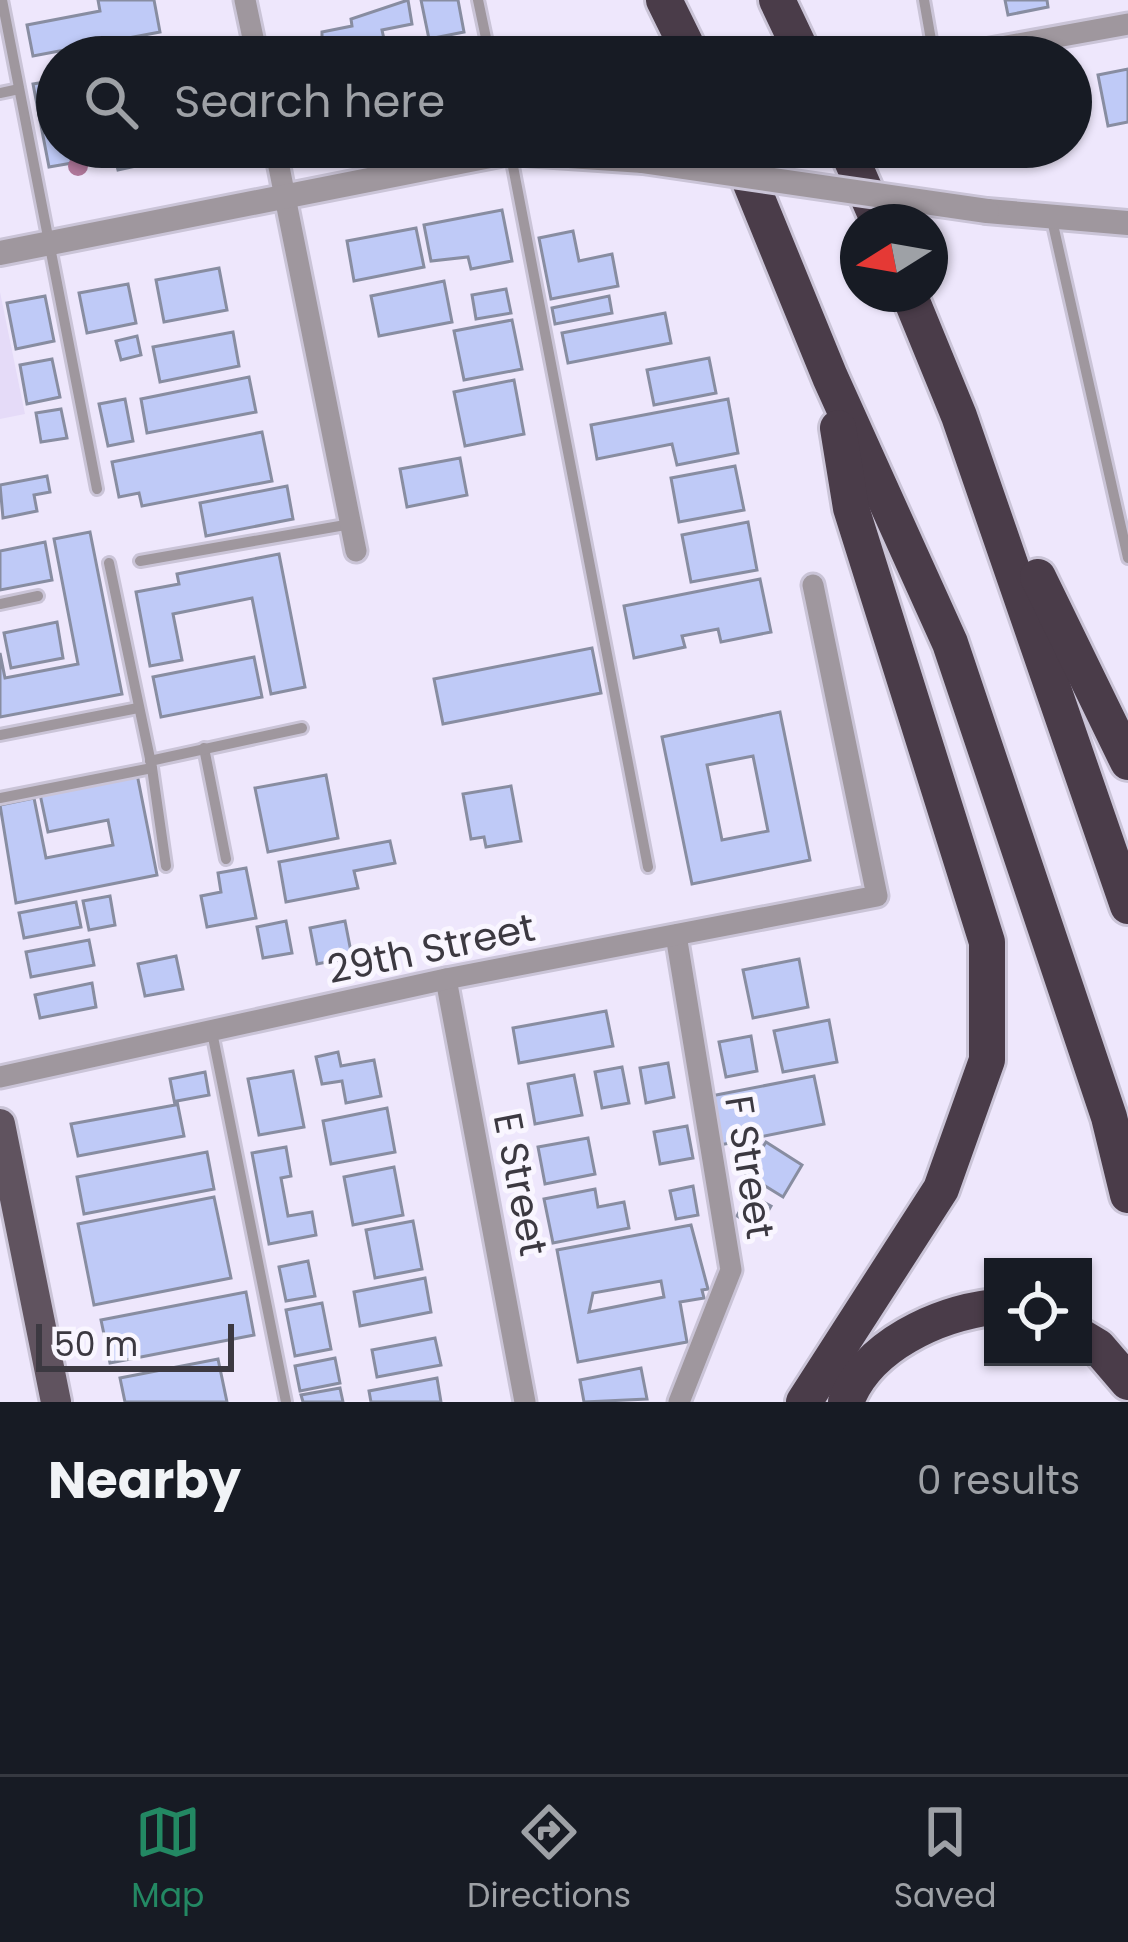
<!DOCTYPE html>
<style>
:root{--surface:#171b24;--page:#20242c;--text:#f1f3f6;--muted:#9ea1a6;--line:#363941;--accent:#238863}
body{margin:0;font-family:Poppins,sans-serif;background:var(--page);color:var(--text)}
.controls{position:absolute;right:36px;bottom:36px;display:grid;overflow:hidden;border-radius:0px;box-shadow:0 3px 9px #0004}
.controls button{width:108px;height:108px;display:grid;place-items:center;padding:0;border:0;border-bottom:3px solid var(--line);background:var(--surface);color:var(--text);font:60px sans-serif}
.compass{position:absolute;left:840px;top:204px;width:108px;height:108px;border-radius:50%;background:var(--surface);box-shadow:0 3px 9px #0004;rotate:259deg}
.scale{position:absolute;left:36px;bottom:30px;width:198px;box-sizing:border-box;padding-left:12px;border:6px solid #3c3941;border-top:0;font-size:33px;line-height:42px;white-space:nowrap;color:#3c3941;-webkit-text-stroke:9px #f9f6ff;paint-order:stroke}
.list{margin:0;padding:0;list-style:none}
h2{display:flex;justify-content:space-between;align-items:center;height:156px;margin:0;padding:0 48px;font-size:51px}
h2 small{font-size:39px;font-weight:400;color:var(--muted)}
.icon{flex:none;width:66px;height:66px;fill:none;stroke:currentColor;stroke-width:2;stroke-linecap:round;stroke-linejoin:round}
.map{position:relative;flex:none;width:1128px;height:1402px;overflow:hidden}
.search{position:absolute;background:var(--surface);box-shadow:0 3px 9px #0004;left:36px;right:36px;top:36px;height:132px;display:flex;align-items:center;gap:30px;box-sizing:border-box;padding:0 42px;border-radius:66px;color:var(--muted);font-size:45px}
.sheet{height:372px;background:var(--surface)}
nav{display:flex;justify-content:space-around;align-items:center;box-sizing:border-box;height:168px;border-top:3px solid var(--line);background:var(--surface);font-size:33px;color:var(--muted)}
nav a{display:grid;justify-items:center;gap:6px}
nav .on{color:var(--accent)}
.map>svg:first-child{display:block}
.built{fill:#e5dbf8}
.building{fill:#bfcaf7;stroke:#888da1;stroke-width:3;fill-rule:evenodd}
.lines{fill:none;stroke-linecap:round;stroke-linejoin:round}
.service-casing{stroke:#cac4d7;stroke-width:16}
.minor-casing{stroke:#cac4d7;stroke-width:27}
.tertiary-casing{stroke:#cac4d7;stroke-width:30}
.primary-casing{stroke:#cac4d7;stroke-width:36}
.motorway-casing{stroke:#cac4d7;stroke-width:42}
.service{stroke:#9f979e;stroke-width:10}
.minor{stroke:#9f979e;stroke-width:21}
.tertiary{stroke:#9f979e;stroke-width:24}
.primary{stroke:#60535f;stroke-width:30}
.motorway{stroke:#4a3c49;stroke-width:36}
.tertiary-bridge-casing{stroke:#cac4d7;stroke-width:30;stroke-linecap:butt}
.tertiary-bridge{stroke:#9f979e;stroke-width:24}
.tree{fill:#af779a}
.labels{text-anchor:middle;stroke-width:10;stroke-linejoin:round;paint-order:stroke}
.street-label{font-size:39px;fill:#3c3941;stroke:#f9f6ff}
</style>
<div class="map">
<svg width="1128" height="1402" viewBox="0 0 1128 1402">
<rect width="100%" height="100%" fill="#eee7fc"/>
<!-- built -->
<path class="built" d="M0 292 25 414 0 419Z"/>
<!-- building -->
<g class="building">
<path d="M98 0H154L160 32 33 56 27 25 100 11Z"/>
<path d="M408 0 412 24 382 30 384 39 353 46 355 53 322 57V32L352 26 351 19Z"/>
<path d="M421 0H458L464 32 429 39Z"/>
<path d="M1005 0H1047L1048 7 1008 15Z"/>
<path d="M1128 69V122L1108 126 1098 75Z"/>
<path d="M56 80 57 147H68L72 163 49 167 33 84Z"/>
<path d="M102 147H192L202 153 193 166 177 157 118 170 115 158 104 160Z"/>
<path d="M502 210 512 261 471 269 468 257 431 261 424 225Z"/>
<path d="M416 228 424 267 354 281 347 241Z"/>
<path d="M573 231 579 261 612 254 618 286 551 299 539 238Z"/>
<path d="M219 268 227 310 164 322 156 280Z"/>
<path d="M444 281 452 322 379 336 371 296Z"/>
<path d="M128 284 136 323 87 333 79 293Z"/>
<path d="M506 289 511 313 476 319 472 295Z"/>
<path d="M45 296 54 341 16 349 7 303Z"/>
<path d="M609 296 612 313 555 324 552 308Z"/>
<path d="M665 313 671 343 568 363 562 333Z"/>
<path d="M512 320 522 369 464 380 454 331Z"/>
<path d="M233 332 239 366 160 382 153 347Z"/>
<path d="M137 336 141 355 121 360 116 341Z"/>
<path d="M709 358 716 393 654 405 647 370Z"/>
<path d="M52 359 60 397 27 404 20 365Z"/>
<path d="M249 377 256 412 147 433 141 399Z"/>
<path d="M514 380 524 434 465 446 454 392Z"/>
<path d="M125 399 133 441 108 446 99 404Z"/>
<path d="M728 399 738 453 677 465 672 444 597 459 591 425Z"/>
<path d="M61 409 67 438 41 442 36 413Z"/>
<path d="M262 432 272 481 142 506 139 493 119 497 112 462Z"/>
<path d="M460 458 467 495 407 507 400 469Z"/>
<path d="M735 466 744 510 679 522 671 478Z"/>
<path d="M47 476 50 492 34 495 37 511 3 518 0 485Z"/>
<path d="M287 486 293 519 206 536 200 503Z"/>
<path d="M748 522 757 570 691 582 682 535Z"/>
<path d="M90 532 122 694 0 717V653L5 678 78 664 54 539Z"/>
<path d="M45 542 52 580 0 590V551Z"/>
<path d="M279 554 305 687 271 694 252 598 173 614 182 660 150 666 136 592 179 584 177 574Z"/>
<path d="M760 579 771 632 721 642 718 629 682 636 685 647 634 658 624 606Z"/>
<path d="M57 622 63 658 11 668 4 633Z"/>
<path d="M592 648 601 693 443 724 434 679Z"/>
<path d="M254 657 262 697 161 717 153 677Z"/>
<path d="M780 712 810 860 692 884 662 737ZM753 756 768 831 722 840 707 765Z"/>
<path d="M137 774 157 875 16 903 0 805 34 798 46 858 113 845 108 820 48 832 40 794Z"/>
<path d="M326 775 338 838 268 852 255 788Z"/>
<path d="M511 786 521 841 486 847 484 837 471 839 463 794Z"/>
<path d="M390 841 395 863 354 871 358 888 286 902 279 862Z"/>
<path d="M246 868 256 918 207 927 201 896 221 892 218 873Z"/>
<path d="M110 896 115 925 89 930 83 901Z"/>
<path d="M76 902 81 927 24 938 19 913Z"/>
<path d="M286 921 292 953 263 958 257 927Z"/>
<path d="M345 921 352 957 317 964 310 928Z"/>
<path d="M89 940 94 965 31 977 26 952Z"/>
<path d="M176 956 183 989 145 996 138 964Z"/>
<path d="M799 959 808 1007 753 1018 743 970Z"/>
<path d="M92 983 96 1007 40 1018 35 995Z"/>
<path d="M606 1011 613 1046 519 1063 513 1028Z"/>
<path d="M829 1020 837 1062 783 1072 774 1031Z"/>
<path d="M751 1036 757 1071 726 1077 719 1042Z"/>
<path d="M338 1052 341 1066 374 1060 381 1096 346 1103 342 1081 322 1084 316 1057Z"/>
<path d="M668 1063 674 1097 646 1103 640 1068Z"/>
<path d="M622 1067 629 1103 602 1108 595 1072Z"/>
<path d="M293 1071 304 1127 259 1135 248 1079Z"/>
<path d="M205 1072 209 1095 177 1101 184 1136 78 1156 71 1124 175 1105 170 1079Z"/>
<path d="M574 1075 582 1115 535 1124 528 1084Z"/>
<path d="M814 1076 824 1124 720 1145 711 1096Z"/>
<path d="M387 1108 395 1152 331 1164 323 1121Z"/>
<path d="M687 1126 693 1158 660 1164 654 1132Z"/>
<path d="M588 1138 595 1174 545 1184 538 1147Z"/>
<path d="M766 1142 802 1165 783 1197 746 1174Z"/>
<path d="M286 1147 291 1176 281 1178 288 1216 312 1212 316 1235 269 1244 252 1153Z"/>
<path d="M207 1152 214 1189 84 1214 77 1177Z"/>
<path d="M394 1167 403 1215 353 1225 344 1177Z"/>
<path d="M693 1186 698 1215 676 1219 670 1191Z"/>
<path d="M595 1189 598 1207 624 1202 629 1228 553 1243 544 1199Z"/>
<path d="M749 1194 771 1206 758 1228 737 1216Z"/>
<path d="M214 1197 231 1278 94 1305 78 1224Z"/>
<path d="M413 1221 422 1269 375 1278 366 1230Z"/>
<path d="M691 1225 708 1289 702 1290 704 1298 680 1302 687 1342 578 1362 557 1250ZM661 1281 664 1297 589 1312 593 1293Z"/>
<path d="M308 1261 315 1296 286 1301 279 1267Z"/>
<path d="M425 1278 431 1312 360 1326 354 1292Z"/>
<path d="M246 1292 254 1335 110 1363 101 1320Z"/>
<path d="M322 1303 331 1349 295 1356 286 1310Z"/>
<path d="M435 1338 441 1365 377 1377 372 1350Z"/>
<path d="M335 1358 340 1383 300 1391 295 1366Z"/>
<path d="M218 1359 227 1402H125L120 1378Z"/>
<path d="M641 1368 647 1399 584 1402 580 1380Z"/>
<path d="M437 1378 441 1402H371L369 1391Z"/>
<path d="M340 1388 343 1402H303L301 1395Z"/>
</g>
<g class="lines">
<defs>
<g id="service">
<path d="M2 0 97 489"/>
<path d="M478 0 490 57"/>
<path d="M924 0 934 57"/>
<path d="M0 93 19 89"/>
<path d="M510 151 648 867"/>
<path d="M1052 220 1128 558"/>
<path d="M140 561 351 524"/>
<path d="M0 604 38 596"/>
<path d="M0 735 138 708"/>
<path d="M204 748 226 859"/>
<path d="M150 761 302 728"/>
<path d="M152 768 166 866"/>
<path d="M0 798 152 768 109 563"/>
<path d="M212 1032 286 1402"/>
</g>
<g id="minor">
<path d="M245 0 257 57"/>
<path d="M946 57 1128 24"/>
<path d="M275 147 356 551"/>
<path d="M676 935 731 1270 679 1402"/>
<path d="M446 979 525 1402"/>
<path d="M0 1077 446 979 877 896 813 585"/>
</g>
<g id="tertiary">
<path d="M987 211 1128 223"/>
<path d="M0 253 510 152 643 161"/>
</g>
<path id="primary" d="M0 1124 56 1402"/>
<g id="motorway">
<path d="M664 0 692 57"/>
<path d="M777 0 804 57"/>
<path d="M736 147 830 377 950 643 1109 1117 1128 1195"/>
<path d="M846 147 879 222"/>
<path d="M909 294 959 416 1128 906"/>
<path d="M1038 577 1128 762"/>
<path d="M1083 1338 1098 1347 1128 1382"/>
<path d="M804 1402 941 1189 987 1060V942L851 508 838 428"/>
<path d="M846 1402C867 1345 938 1314 993 1307"/>
</g>
</defs>
<!-- service casing -->
<use href="#service" class="service-casing"/>
<!-- minor casing -->
<use href="#minor" class="minor-casing"/>
<!-- tertiary casing -->
<use href="#tertiary" class="tertiary-casing"/>
<!-- primary casing -->
<use href="#primary" class="primary-casing"/>
<!-- motorway casing -->
<use href="#motorway" class="motorway-casing"/>
<!-- service -->
<use href="#service" class="service"/>
<!-- minor -->
<use href="#minor" class="minor"/>
<!-- tertiary -->
<use href="#tertiary" class="tertiary"/>
<!-- primary -->
<use href="#primary" class="primary"/>
<!-- motorway -->
<use href="#motorway" class="motorway"/>
<defs>
<path id="tertiary-bridge" d="M643 161 987 211"/>
</defs>
<!-- tertiary-bridge casing -->
<use href="#tertiary-bridge" class="tertiary-bridge-casing"/>
<!-- tertiary-bridge -->
<use href="#tertiary-bridge" class="tertiary-bridge"/>
</g>
<!-- trees -->
<circle class="tree" cx="78" cy="166" r="10"/>
<g class="labels">
<!-- street labels -->
<g class="street-label">
<text transform="translate(431 948) rotate(-12)" y="14">29th Street</text>
<text transform="translate(750 1167) rotate(81)" y="14">F Street</text>
<text transform="translate(521 1184) rotate(79)" y="14">E Street</text>
</g>
</g>
</svg>
<div class="controls">
<button><svg class="icon" aria-label="locate" viewBox="0 0 24 24"><circle cx="12" cy="12" r="6"/><path d="M12 2v4M12 18v4M2 12h4M18 12h4"/></svg></button>
</div>
<svg class="compass" viewBox="-18 -18 36 36"><path d="M0-13l5 13h-10z" fill="#e53935"/><path d="M0 13l5-13h-10z" fill="#9ea1a6"/></svg>
<div class="scale">50 m</div>
<div class="search"><svg class="icon" aria-label="search" viewBox="0 0 24 24"><circle cx="10" cy="10" r="6"/><path d="M15 15l6 6"/></svg>Search here</div>
</div>
<section class="sheet">
<h2>Nearby<small>0 results</small></h2>
<ul class="list">
</ul>
</section>
<nav>
<a class="on"><svg class="icon" aria-label="map" viewBox="0 0 24 24"><path d="M3 6l6-2 6 2 6-2v14l-6 2-6-2-6 2zM9 4v14M15 6v14"/></svg>Map</a>
<a><svg class="icon" aria-label="directions" viewBox="0 0 24 24"><path d="M12 3l9 9-9 9-9-9zM9 14v-3h6M13 9l2 2-2 2"/></svg>Directions</a>
<a><svg class="icon" aria-label="saved" viewBox="0 0 24 24"><path d="M7 4h10v16l-5-4-5 4z"/></svg>Saved</a>
</nav>
